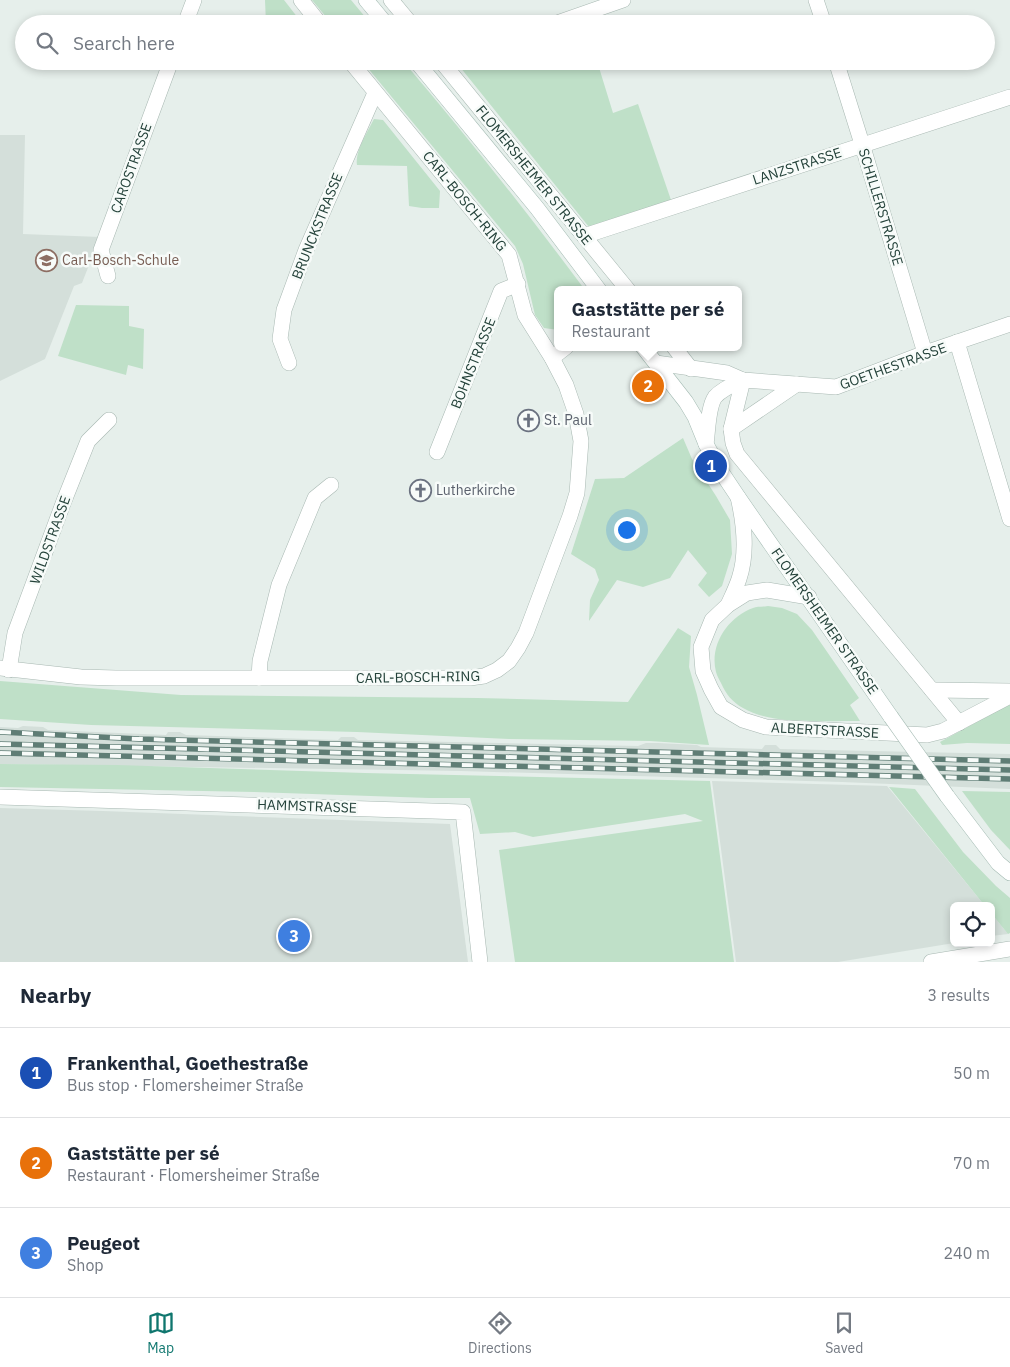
<!DOCTYPE html>
<meta charset="utf-8">
<style>
:root{--surface:#fff;--page:#f2f2f3;--text:#1f2937;--muted:#747a83;--line:#e0e1e3;--accent:#0f766e}
body{margin:0;font-family:"IBM Plex Sans",sans-serif;background:var(--page);color:var(--text)}
.controls{position:absolute;right:15px;bottom:15px;display:grid;overflow:hidden;border-radius:8px;box-shadow:0 2px 8px #0003}
.controls button{width:45px;height:45px;display:grid;place-items:center;padding:0;border:0;border-bottom:1px solid var(--line);background:var(--surface);color:var(--text);font:25px sans-serif}
.you{position:absolute;left:626px;top:529px;width:18px;height:18px;margin:-12px;border:4px solid #fff;border-radius:50%;background:#1a73e8;box-shadow:0 0 0 8px #1a73e833}
.badge{display:grid;place-items:center;width:32px;height:32px;border-radius:50%;background:var(--accent);color:#fff;font-size:16px;font-weight:700}
.pin{position:absolute;translate:-50% -50%;border:2px solid #fff;box-shadow:0 1px 5px #0006}
.popup{position:absolute;left:554px;top:286px;width:188px;height:65px;box-sizing:border-box;display:grid;place-content:center;border-radius:8px;background:var(--surface);filter:drop-shadow(0 1px 4px #0005);font-size:16px;white-space:nowrap;color:var(--muted)}
.popup b{font-size:19px;color:var(--text)}
.popup::after{content:'';position:absolute;left:50%;top:100%;margin-left:-10px;border:10px solid transparent;border-top-color:var(--surface)}
.list{margin:0;padding:0;list-style:none}
h2{display:flex;justify-content:space-between;align-items:center;height:65px;margin:0;padding:0 20px;font-size:21px}
h2 small{font-size:16px;font-weight:400;color:var(--muted)}
.list li{display:grid;grid-template-columns:32px 1fr auto;gap:15px;align-items:center;box-sizing:border-box;height:90px;padding:0 20px;border-top:1px solid var(--line)}
.list b{display:block;font-size:19px;white-space:nowrap}
.list p{margin:0;font-size:16px;white-space:nowrap;color:var(--muted)}
.list em{font-size:16px;font-style:normal;color:var(--muted)}
.icon{flex:none;width:28px;height:28px;fill:none;stroke:currentColor;stroke-width:2;stroke-linecap:round;stroke-linejoin:round}
.map{position:relative;flex:none;width:1010px;height:962px;overflow:hidden}
.search{position:absolute;background:var(--surface);box-shadow:0 2px 8px #0003;left:15px;right:15px;top:15px;height:55px;display:flex;align-items:center;gap:12px;box-sizing:border-box;padding:0 18px;border-radius:28px;color:var(--muted);font-size:19px}
.sheet{height:335px;background:var(--surface)}
nav{display:flex;justify-content:space-around;align-items:center;box-sizing:border-box;height:70px;border-top:1px solid var(--line);background:var(--surface);font-size:14px;color:var(--muted)}
nav a{display:grid;justify-items:center;gap:2px}
nav .on{color:var(--accent)}
.map>svg:first-child{display:block}
.built{fill:#d4dfda}
.green{fill:#bfe0c8}
.lines{fill:none;stroke-linecap:round;stroke-linejoin:round}
.street-casing{stroke:#a8b8b2;stroke-width:16}
.secondary-casing{stroke:#a4bbb3;stroke-width:16}
.street{stroke:#fff;stroke-width:15}
.secondary{stroke:#fff;stroke-width:15}
.rail-casing{stroke:#5f7d75;stroke-width:5.5}
.rail{stroke:#f7fbf9;stroke-width:4;stroke-dasharray:11;stroke-linecap:butt}
.secondary-bridge-casing{stroke:#a4bbb3;stroke-width:16;stroke-linecap:butt}
.secondary-bridge{stroke:#fff;stroke-width:15}
.labels{text-anchor:middle;stroke-width:5;stroke-linejoin:round;paint-order:stroke}
.street-label{font-size:14px;fill:#24423a;stroke:#f7fbf9}
.education-label{font-size:14px;fill:#785e54;stroke:#f7fbf9;text-anchor:start}
.worship-label{font-size:14px;fill:#5b616d;stroke:#f7fbf9;text-anchor:start}
</style>
<div class="map">
<svg width="1010" height="962" viewBox="0 0 1010 962">
<rect width="100%" height="100%" fill="#e6efeb"/>
<!-- built -->
<g class="built">
<path d="M0 135H25L23 234 100 237 82 283 74 286 45 359 0 381Z"/>
<path d="M23 726 43 727 48 730 166 735 168 732H180L186 735 338 740 341 737H354L358 740 638 746 646 743H658L697 745 701 747 762 749 765 745H776L780 749 1010 754V789L842 782 461 771 0 764V727L18 728Z"/>
<path d="M712 781 887 786 985 906H954V943L838 962H736Z"/>
<path d="M0 808 103 811 450 824 468 962H0Z"/>
<path d="M991 913 1008 934 991 936Z"/>
</g>
<!-- green -->
<g class="green">
<path d="M265 0H284L298 18 299 24H266Z"/>
<path d="M312 0H351L371 24H332Z"/>
<path d="M362 61H403C466 135 527 212 585 290H558V330L544 328 535 315 523 264 515 246Z"/>
<path d="M469 61H597L613 113 638 104 671 200 589 227 460 67Z"/>
<path d="M374 119 383 120 440 191 439 208H422L409 206 407 166 357 165C355 151 368 131 374 119Z"/>
<path d="M76 305 129 306V326L144 329 143 369 128 365 126 375 58 356Z"/>
<path d="M683 438 692 459 716 496 730 520 732 554 722 586 709 597 698 585 707 573 688 550 670 578 643 587 617 580 589 621 590 600 599 580 595 569 571 554 595 479 624 478Z"/>
<path d="M768 606 782 608 797 614 812 630 859 698 850 705 860 721C825 720 773 726 743 708 732 702 726 694 721 683 719 679 717 676 716 672 709 645 728 617 753 608 757 606 763 607 768 606Z"/>
<path d="M678 628 691 636 689 667 697 695 709 745 650 741 509 739 357 732 91 725 0 719V681L181 695 478 698 628 702Z"/>
<path d="M1010 704V744L967 743 942 745 940 742Z"/>
<path d="M0 764 118 765 365 773 710 781 734 962H515L499 850 703 821 685 814 533 837 515 832 480 834 470 798H429L254 792 0 787Z"/>
<path d="M889 787 915 789 963 852 996 886 1010 898V933L1008 934 991 913V906H985Z"/>
<path d="M962 791 1010 792V850L991 830Z"/>
</g>
<g class="lines">
<defs>
<g id="street">
<path d="M301 0 320 24"/>
<path d="M391 0 411 24"/>
<path d="M816 0 824 24"/>
<path d="M185 24 194 0"/>
<path d="M554 24 623 0"/>
<path d="M441 61 628 290"/>
<path d="M836 61 862 144 925 353"/>
<path d="M584 236 1010 97"/>
<path d="M108 276 101 250 171 61"/>
<path d="M957 342 1010 519"/>
<path d="M674 347 691 369"/>
<path d="M552 358 566 347"/>
<path d="M289 363 280 339 284 310 306 250 375 93"/>
<path d="M656 363 727 373 743 380 836 387 925 353 1010 324"/>
<path d="M797 384 731 429 733 443 737 454 959 723"/>
<path d="M731 429 743 380"/>
<path d="M706 444C708 431 708 407 715 397 722 389 734 384 743 380"/>
<path d="M437 452 501 291 518 284"/>
<path d="M809 597 767 590 747 593 728 605 712 620 701 647 703 671 711 689 721 707 743 720 766 727 927 735 943 731 1010 696"/>
<path d="M728 605C732 596 736 588 739 579 748 552 744 523 738 497"/>
<path d="M0 668 81 677 116 678H470L484 676 497 670 509 661 518 648 526 633 570 516 577 493 581 441 576 414 566 385 552 358 525 315 509 255 350 61"/>
<path d="M9 670 15 633 64 501 88 441 109 420"/>
<path d="M259 678 260 661 279 585 315 498 331 485"/>
<path d="M932 690 1010 691"/>
<path d="M0 797 463 812 480 962"/>
<path d="M931 962 1010 949"/>
</g>
<g id="secondary">
<path d="M366 0 386 24"/>
<path d="M416 61 537 208 599 290"/>
<path d="M643 347 686 402 695 417 706 444 720 470 738 497 891 717"/>
<path d="M947 796 998 863 1010 873"/>
</g>
</defs>
<!-- street casing -->
<use href="#street" class="street-casing"/>
<!-- secondary casing -->
<use href="#secondary" class="secondary-casing"/>
<!-- street -->
<use href="#street" class="street"/>
<!-- secondary -->
<use href="#secondary" class="secondary"/>
<defs>
<g id="rail">
<path d="M0 732 139 739 1010 761"/>
<path d="M0 744 1010 770"/>
<path d="M0 753 1010 779"/>
</g>
</defs>
<!-- rail casing -->
<use href="#rail" class="rail-casing"/>
<!-- rail -->
<use href="#rail" class="rail"/>
<defs>
<path id="secondary-bridge" d="M891 717 947 796"/>
</defs>
<!-- secondary-bridge casing -->
<use href="#secondary-bridge" class="secondary-bridge-casing"/>
<!-- secondary-bridge -->
<use href="#secondary-bridge" class="secondary-bridge"/>
</g>
<!-- icons -->
<defs>
<symbol id="school-ring" viewBox="-11 -11 22 22"><circle r="9.5" fill="#f7fbf9" stroke="#8d6e63" stroke-width="1.5"/><path d="M0-5L7-2L0 1L-7-2ZM-4 1L0 2.5L4 1V4Q0 6-4 4Z" fill="#8d6e63"/></symbol>
<symbol id="church-ring" viewBox="-11 -11 22 22"><circle r="9.5" fill="#f7fbf9" stroke="#6b7280" stroke-width="1.5"/><path d="M-1.2-6h2.4v3.5h3.3v2.4h-3.3V6h-2.4V-.1h-3.3v-2.4h3.3Z" fill="#6b7280"/></symbol>
</defs>
<g fill-rule="evenodd">
<use href="#school-ring" x="34" y="248" width="25" height="25"/>
<use href="#church-ring" x="516" y="408" width="25" height="25"/>
<use href="#church-ring" x="408" y="478" width="25" height="25"/>
</g>
<g class="labels">
<!-- street labels -->
<g class="street-label">
<text transform="translate(797 166) rotate(-18)" y="5">LANZSTRASSE</text>
<text transform="translate(131 168) rotate(-70)" y="5">CAROSTRASSE</text>
<text transform="translate(534 175) rotate(51)" y="5">FLOMERSHEIMER STRASSE</text>
<text transform="translate(465 201) rotate(51)" y="5">CARL-BOSCH-RING</text>
<text transform="translate(881 207) rotate(73)" y="5">SCHILLERSTRASSE</text>
<text transform="translate(317 226) rotate(-68)" y="5">BRUNCKSTRASSE</text>
<text transform="translate(473 363) rotate(-68)" y="5">BOHNSTRASSE</text>
<text transform="translate(893 366) rotate(-20)" y="5">GOETHESTRASSE</text>
<text transform="translate(50 540) rotate(-70)" y="5">WILDSTRASSE</text>
<text transform="translate(825 621) rotate(55)" y="5">FLOMERSHEIMER STRASSE</text>
<text transform="translate(418 677) rotate(-1)" y="5">CARL-BOSCH-RING</text>
<text transform="translate(825 730) rotate(3)" y="5">ALBERTSTRASSE</text>
<text transform="translate(307 806) rotate(2)" y="5">HAMMSTRASSE</text>
</g>
<!-- education labels -->
<g class="education-label">
<text x="62" y="265">Carl-Bosch-Schule</text>
</g>
<!-- worship labels -->
<g class="worship-label">
<text x="544" y="425">St. Paul</text>
<text x="436" y="495">Lutherkirche</text>
</g>
</g>
</svg>
<div class="controls">
<button><svg class="icon" aria-label="locate" viewBox="0 0 24 24"><circle cx="12" cy="12" r="6"/><path d="M12 2v4M12 18v4M2 12h4M18 12h4"/></svg></button>
</div>
<div class="you"></div>
<div class="pin badge" style="left:711px;top:466px;background:#1a4fb4">1</div>
<div class="pin badge" style="left:648px;top:386px;background:#e8710a">2</div>
<div class="popup"><b>Gaststätte per sé</b>Restaurant</div>
<div class="pin badge" style="left:294px;top:936px;background:#3f7fe0">3</div>
<div class="search"><svg class="icon" aria-label="search" viewBox="0 0 24 24"><circle cx="10" cy="10" r="6"/><path d="M15 15l6 6"/></svg>Search here</div>
</div>
<section class="sheet">
<h2>Nearby<small>3 results</small></h2>
<ul class="list">
<li><span class="badge" style="background:#1a4fb4">1</span><div><b>Frankenthal, Goethestraße</b><p>Bus stop · Flomersheimer Straße</p></div><em>50 m</em></li>
<li><span class="badge" style="background:#e8710a">2</span><div><b>Gaststätte per sé</b><p>Restaurant · Flomersheimer Straße</p></div><em>70 m</em></li>
<li><span class="badge" style="background:#3f7fe0">3</span><div><b>Peugeot</b><p>Shop</p></div><em>240 m</em></li>
</ul>
</section>
<nav>
<a class="on"><svg class="icon" aria-label="map" viewBox="0 0 24 24"><path d="M3 6l6-2 6 2 6-2v14l-6 2-6-2-6 2zM9 4v14M15 6v14"/></svg>Map</a>
<a><svg class="icon" aria-label="directions" viewBox="0 0 24 24"><path d="M12 3l9 9-9 9-9-9zM9 14v-3h6M13 9l2 2-2 2"/></svg>Directions</a>
<a><svg class="icon" aria-label="saved" viewBox="0 0 24 24"><path d="M7 4h10v16l-5-4-5 4z"/></svg>Saved</a>
</nav>
